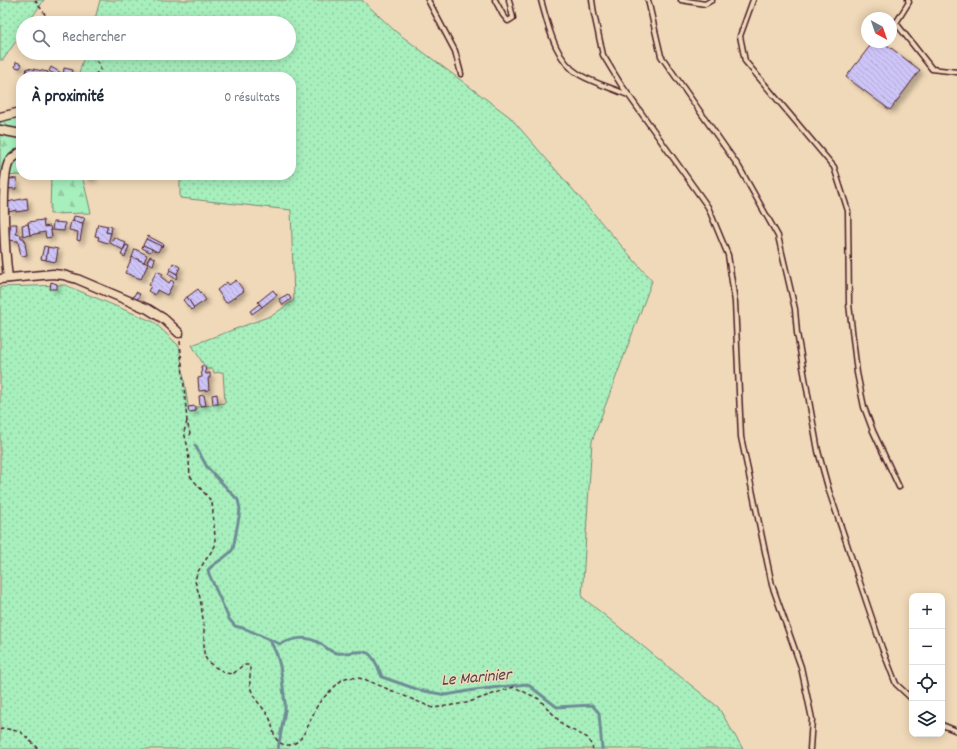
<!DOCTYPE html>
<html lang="fr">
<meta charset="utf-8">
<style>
:root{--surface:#fff;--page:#f2f2f3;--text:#1f2937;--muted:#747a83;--line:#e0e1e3}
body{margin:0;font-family:Dekko,sans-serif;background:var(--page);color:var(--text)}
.controls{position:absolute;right:12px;bottom:12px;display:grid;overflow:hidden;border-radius:8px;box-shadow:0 2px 10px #0003}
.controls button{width:36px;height:36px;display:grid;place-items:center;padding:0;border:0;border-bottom:1px solid var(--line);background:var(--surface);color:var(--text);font:20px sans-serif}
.compass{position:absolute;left:861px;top:12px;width:36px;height:36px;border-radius:50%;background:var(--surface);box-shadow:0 2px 10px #0003;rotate:140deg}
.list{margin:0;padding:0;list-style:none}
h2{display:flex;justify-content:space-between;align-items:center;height:52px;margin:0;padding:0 16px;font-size:17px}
h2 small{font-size:13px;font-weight:400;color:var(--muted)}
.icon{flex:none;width:22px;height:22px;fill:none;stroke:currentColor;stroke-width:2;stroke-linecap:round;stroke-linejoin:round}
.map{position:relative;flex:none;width:957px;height:749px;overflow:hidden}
.search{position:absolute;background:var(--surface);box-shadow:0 2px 10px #0003;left:16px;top:16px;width:280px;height:44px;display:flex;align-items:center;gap:10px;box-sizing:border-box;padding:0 14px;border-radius:22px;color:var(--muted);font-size:15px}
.panel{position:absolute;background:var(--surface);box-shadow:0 2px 10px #0003;left:16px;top:72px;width:280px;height:108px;border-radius:16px}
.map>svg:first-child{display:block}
.grass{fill:url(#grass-dots);stroke:#788774}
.forest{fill:url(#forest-firs);stroke:#788774}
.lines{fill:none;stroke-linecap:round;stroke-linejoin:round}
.stream{stroke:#6e8d95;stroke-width:3}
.building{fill:url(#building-back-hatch);stroke:#4a1f2b;filter:url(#shadow)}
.service-casing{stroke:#4a1f2b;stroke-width:7}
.minor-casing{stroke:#4a1f2b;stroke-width:11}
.path{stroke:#4a1f2b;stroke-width:1.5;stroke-dasharray:4 3;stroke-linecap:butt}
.service{stroke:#f0d9b8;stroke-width:4}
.minor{stroke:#f0d9b8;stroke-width:8}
.labels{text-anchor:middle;stroke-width:3;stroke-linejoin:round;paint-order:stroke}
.water-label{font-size:17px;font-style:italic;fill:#56444e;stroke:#f0d9b8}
</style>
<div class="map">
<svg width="957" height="749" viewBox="0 0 957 749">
<defs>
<pattern id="grass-dots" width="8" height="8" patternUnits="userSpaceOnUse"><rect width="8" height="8" fill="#a7efbd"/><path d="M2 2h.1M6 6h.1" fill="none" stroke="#91cca3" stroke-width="1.8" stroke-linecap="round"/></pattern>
<pattern id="forest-firs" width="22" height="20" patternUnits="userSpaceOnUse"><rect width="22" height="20" fill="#a7efbd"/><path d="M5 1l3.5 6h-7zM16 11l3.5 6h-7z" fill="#91cca3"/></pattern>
<pattern id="building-back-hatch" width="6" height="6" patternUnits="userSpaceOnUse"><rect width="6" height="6" fill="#cdc5f7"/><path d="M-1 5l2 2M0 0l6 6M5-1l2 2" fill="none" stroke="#b2a9d4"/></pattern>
<filter id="shadow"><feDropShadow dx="3.5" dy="3.5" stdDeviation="2" flood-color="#0004"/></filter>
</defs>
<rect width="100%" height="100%" fill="#f0d9b8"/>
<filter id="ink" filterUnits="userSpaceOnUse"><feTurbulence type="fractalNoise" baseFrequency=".025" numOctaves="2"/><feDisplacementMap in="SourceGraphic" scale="8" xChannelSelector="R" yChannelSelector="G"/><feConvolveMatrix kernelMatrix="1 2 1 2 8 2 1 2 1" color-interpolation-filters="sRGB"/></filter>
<g filter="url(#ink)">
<!-- grass -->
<g class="grass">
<path d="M0 0H44L28 23H23V31L3 60H0Z"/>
<path d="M100 0H362L395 31 510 117 652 281 592 441 582 597 718 707 743 749H0V287L65 285 154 322 179 346 189 412 196 411 197 407 225 403 223 372 214 373 213 369H206L192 345 273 315 294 300 291 210 180 198V175H291V77H78L85 53H289V23H94Z"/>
</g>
<!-- forest -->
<g class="forest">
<path d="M21 114V175H25L0 176V120Z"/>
<path d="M51 175H82L91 213 50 214Z"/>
</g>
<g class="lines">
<!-- stream -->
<g class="stream">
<path d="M195 445 207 467 238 500 240 509 239 517 233 549C227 558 215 562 208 570L209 574 229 619 235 626 246 629 280 644C294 638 306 635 321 644 327 648 330 652 337 653 346 655 359 649 368 653 375 657 379 670 382 677L419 690 446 695 474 690 527 684 557 707 592 705 599 713 602 749"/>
<path d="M269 640C282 657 282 683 285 703V710L278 749"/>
</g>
</g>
<!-- building -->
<g class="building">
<path d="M873 42H883L920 70 890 110 846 77Z"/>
<path d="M16 62 22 64 20 68 15 67Z"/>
<path d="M51 67 61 73 59 77 49 71Z"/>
<path d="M27 68 48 72 47 76 41 75V77H25Z"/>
<path d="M64 68 73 70 72 77 63 76Z"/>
<path d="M84 175H93V179L83 177Z"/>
<path d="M5 178 17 179 16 189 4 188Z"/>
<path d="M27 198 28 210 16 212V210L9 212 7 202Z"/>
<path d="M74 216 85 218 83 223 73 221Z"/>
<path d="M43 220 44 227 50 226 52 237 46 238 45 232 30 235 28 222Z"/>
<path d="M71 221 83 223 80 241 77 240 78 232 69 230Z"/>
<path d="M53 222 65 223 64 231 52 230Z"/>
<path d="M11 224H17L16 234 21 235V238H24L27 255 21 256 18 241 8 240Z"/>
<path d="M28 224 30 235 23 236 22 225Z"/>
<path d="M98 224 108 226 106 232 111 233 108 243 98 240 99 237 95 236Z"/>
<path d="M108 226 112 227 111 233 106 232Z"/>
<path d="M148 236 163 244 162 247 146 239Z"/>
<path d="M114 237 126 243 123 250 110 243Z"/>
<path d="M146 239 161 246 158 252 143 245Z"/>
<path d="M126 245 129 246 125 257 121 255Z"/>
<path d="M143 245 152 249 150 252 142 248Z"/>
<path d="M44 246 48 247 46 260 41 259Z"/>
<path d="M48 247 58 249 56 262 46 260Z"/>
<path d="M135 249 147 255 144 262 132 257Z"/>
<path d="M150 256 155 259 153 265 147 262Z"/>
<path d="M132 257 148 264 141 279 125 273Z"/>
<path d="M173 263 180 267 177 274 170 270Z"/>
<path d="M170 270 178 275 176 279 168 274Z"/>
<path d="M157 271 163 274 161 277 169 283 171 280 174 282 167 295 157 290 155 295 148 291 151 286 149 285Z"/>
<path d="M236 280 244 291 226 303 217 290 227 282 229 285Z"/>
<path d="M51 282 57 284V289H50Z"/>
<path d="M198 289 206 300 194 308 187 297Z"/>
<path d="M273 290 277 295 262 307 258 302Z"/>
<path d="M136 292 140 294 137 300 133 298Z"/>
<path d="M288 294 291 299 283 305 279 299Z"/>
<path d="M187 297 194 308 191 310 183 300Z"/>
<path d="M259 304 262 307 252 314 250 311Z"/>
<path d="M201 366H205L206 374 210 373V378H208L209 390 199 391 198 378 202 377Z"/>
<path d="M217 394 218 404H213L212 395Z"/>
<path d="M204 395 206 405 200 406 199 396Z"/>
<path d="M195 406 196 411 189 412 188 407Z"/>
</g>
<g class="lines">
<defs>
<g id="service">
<path d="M428 0 455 51 461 74"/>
<path d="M495 0 503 15 508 21 513 18 509 0"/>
<path d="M541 0C548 25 555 61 580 75 594 83 612 88 628 95"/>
<path d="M592 0 594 14 603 55 620 83 708 207 728 255 735 302 741 437 772 585 801 667 812 719 810 749"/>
<path d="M648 0 661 56 739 167 778 236 795 309 797 333 818 451 829 491 882 648 896 684 912 699"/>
<path d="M681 0 705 4 712 0"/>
<path d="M753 0 740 36 745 61 834 167 848 211 849 304 857 373 864 407 873 431 899 487"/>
<path d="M908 0 909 2 896 23 932 69 957 72"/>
<path d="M942 725 957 731"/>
</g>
<g id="minor">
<path d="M0 117 21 112"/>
<path d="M0 130 21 134"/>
<path d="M8 278C5 255 0 179 9 162 12 158 17 155 21 152"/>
<path d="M0 279 53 274 63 275 77 279 148 309 164 319 179 333"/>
</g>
</defs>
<!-- service casing -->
<use href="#service" class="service-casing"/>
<!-- minor casing -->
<use href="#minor" class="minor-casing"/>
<!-- path -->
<g class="path">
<path d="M35 0 51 23"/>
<path d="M85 53 100 64V70L92 77"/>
<path d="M180 341 187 421 191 438"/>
<path d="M187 421 184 432 188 448 190 476 212 502 215 536V546L197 573 195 581 200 598 204 626V655L208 662 215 667 226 673 233 674 243 665H249C252 672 248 681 251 689 254 701 264 707 269 717 273 724 272 733 277 740 280 743 283 745 288 745 305 745 310 716 319 703 322 699 339 682 343 679 350 676 357 678 364 679L433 708 466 703 514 687 539 699 564 726 588 738 593 749"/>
<path d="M0 730 3 728 21 732 37 747 36 749"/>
</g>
<!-- service -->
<use href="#service" class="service"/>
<!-- minor -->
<use href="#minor" class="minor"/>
</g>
</g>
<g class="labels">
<!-- water labels -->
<g class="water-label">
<text transform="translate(476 676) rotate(-5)" y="6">Le Marinier</text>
</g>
</g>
</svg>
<div class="controls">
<button>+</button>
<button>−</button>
<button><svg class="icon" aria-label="locate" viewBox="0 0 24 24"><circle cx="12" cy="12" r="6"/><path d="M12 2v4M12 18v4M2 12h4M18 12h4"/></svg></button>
<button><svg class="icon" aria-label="layers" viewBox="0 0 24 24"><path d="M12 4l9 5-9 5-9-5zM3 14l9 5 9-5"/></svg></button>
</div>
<svg class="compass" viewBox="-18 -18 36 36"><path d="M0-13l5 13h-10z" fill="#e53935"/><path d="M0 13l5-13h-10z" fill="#747a83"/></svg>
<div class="search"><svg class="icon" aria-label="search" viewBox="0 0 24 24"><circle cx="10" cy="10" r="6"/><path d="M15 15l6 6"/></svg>Rechercher</div>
<section class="panel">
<h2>À proximité<small>0 résultats</small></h2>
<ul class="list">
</ul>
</section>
</div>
